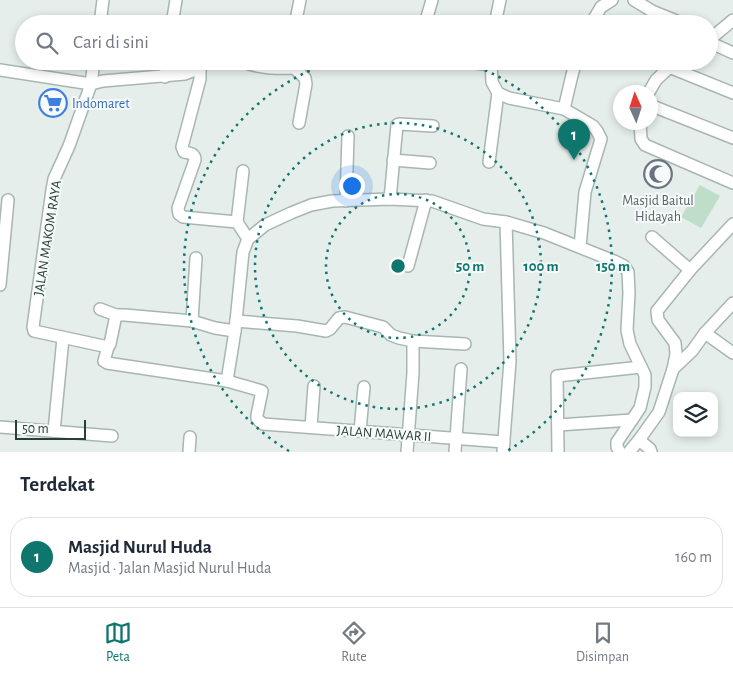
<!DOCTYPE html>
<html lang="id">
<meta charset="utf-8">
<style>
:root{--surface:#fff;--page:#f6f6f7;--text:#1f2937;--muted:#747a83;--line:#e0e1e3;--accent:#0f766e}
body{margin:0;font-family:"Alegreya Sans",sans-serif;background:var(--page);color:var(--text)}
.controls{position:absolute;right:15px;bottom:15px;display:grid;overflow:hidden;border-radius:10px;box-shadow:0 2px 8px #0003}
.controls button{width:45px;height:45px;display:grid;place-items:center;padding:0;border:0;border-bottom:1px solid var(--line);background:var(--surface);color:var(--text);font:25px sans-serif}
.compass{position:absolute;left:613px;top:85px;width:45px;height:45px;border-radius:50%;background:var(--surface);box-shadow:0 2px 8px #0003;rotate:357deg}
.scale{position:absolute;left:15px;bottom:12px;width:71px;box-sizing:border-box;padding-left:5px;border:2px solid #253f39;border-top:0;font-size:14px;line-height:18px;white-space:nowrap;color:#253f39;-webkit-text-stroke:4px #f6faf8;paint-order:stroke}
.you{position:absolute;left:351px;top:185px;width:18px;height:18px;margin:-12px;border:4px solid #fff;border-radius:50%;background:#1a73e8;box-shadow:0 0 0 8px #1a73e833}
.badge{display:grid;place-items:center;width:32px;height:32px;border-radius:50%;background:var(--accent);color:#fff;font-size:16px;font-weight:700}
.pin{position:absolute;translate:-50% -41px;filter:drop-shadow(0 1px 2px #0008)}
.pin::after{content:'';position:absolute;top:26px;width:18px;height:15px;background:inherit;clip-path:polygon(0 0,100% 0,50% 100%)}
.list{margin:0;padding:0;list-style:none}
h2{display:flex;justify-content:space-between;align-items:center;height:65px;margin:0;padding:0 20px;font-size:21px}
h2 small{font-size:16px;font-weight:400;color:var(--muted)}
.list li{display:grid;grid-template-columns:32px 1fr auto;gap:15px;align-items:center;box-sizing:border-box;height:80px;margin:0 10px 10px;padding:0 10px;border:1px solid var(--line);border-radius:20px}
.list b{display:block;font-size:19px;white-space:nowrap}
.list p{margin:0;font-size:16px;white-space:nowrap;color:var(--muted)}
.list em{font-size:16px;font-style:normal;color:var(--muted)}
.icon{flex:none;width:28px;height:28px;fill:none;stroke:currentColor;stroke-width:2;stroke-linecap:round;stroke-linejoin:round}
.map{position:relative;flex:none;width:733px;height:452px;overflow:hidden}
.search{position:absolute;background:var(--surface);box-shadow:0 2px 8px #0003;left:15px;right:15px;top:15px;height:55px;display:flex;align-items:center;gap:12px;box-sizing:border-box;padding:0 18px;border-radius:28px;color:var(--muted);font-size:19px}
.sheet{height:155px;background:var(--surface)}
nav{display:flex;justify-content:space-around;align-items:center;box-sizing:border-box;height:70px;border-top:1px solid var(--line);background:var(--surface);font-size:14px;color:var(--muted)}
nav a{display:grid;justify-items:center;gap:2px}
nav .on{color:var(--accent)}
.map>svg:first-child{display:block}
.green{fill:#bfdec9}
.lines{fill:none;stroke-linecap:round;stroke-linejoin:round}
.minor-casing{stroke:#a8b6b1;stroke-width:14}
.minor{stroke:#fff;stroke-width:11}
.ring{fill:none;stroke:#0f766e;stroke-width:2.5;stroke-dasharray:2.5 5}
.labels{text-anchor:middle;stroke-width:4;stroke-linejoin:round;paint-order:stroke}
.shop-label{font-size:14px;fill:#366cbe;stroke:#f6faf8;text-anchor:start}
.worship-label{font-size:14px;fill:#5b616d;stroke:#f6faf8}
.street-label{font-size:14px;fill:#253f39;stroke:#f6faf8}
.centre{fill:#0f766e;stroke:#f6faf8;stroke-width:2.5}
.ring-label{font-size:15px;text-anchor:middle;font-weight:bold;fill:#0f766e;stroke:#f6faf8;stroke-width:4;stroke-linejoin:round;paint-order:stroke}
</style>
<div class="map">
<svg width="733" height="452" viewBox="0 0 733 452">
<rect width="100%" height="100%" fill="#e5eeea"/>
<!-- green -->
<path class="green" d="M700 185 720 196 701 228 681 217Z"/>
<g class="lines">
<defs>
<g id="minor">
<path d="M634 0 652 11 684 24"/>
<path d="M100 24 103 0"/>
<path d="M172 24 176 0"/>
<path d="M297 24V15L300 0"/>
<path d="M425 24 432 0"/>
<path d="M495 24 500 0"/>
<path d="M591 24 601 7 612 0"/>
<path d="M709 40 733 20"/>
<path d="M709 42 733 53"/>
<path d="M94 61 91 84 69 146 54 179 52 190 33 327 34 331 108 347 110 344 116 315H125L192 321 215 328 235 331"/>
<path d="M241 61C257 68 276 69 294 68L295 61"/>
<path d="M461 61 490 65"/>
<path d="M491 61 492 82 498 93 509 98 564 109 593 126 597 131 601 139 585 192 580 247"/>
<path d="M669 67 733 93"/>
<path d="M200 68V79L182 147 184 152C189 153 195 153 195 160L178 208 179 214 183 217 237 222 248 239"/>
<path d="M294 68 305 78 306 84 299 123"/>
<path d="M0 70 91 84 103 81 185 74 200 68 205 61"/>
<path d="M165 77 167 61"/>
<path d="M649 92 656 80 675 62"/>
<path d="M650 105 733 138"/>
<path d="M564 109 572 75 576 61"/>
<path d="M640 122 641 139 645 145 733 183"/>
<path d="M393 160 430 163"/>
<path d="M489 162 498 93"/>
<path d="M390 199 397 125 399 124 433 126"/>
<path d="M346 201 348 136"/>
<path d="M237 222 243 171"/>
<path d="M652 237 690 270"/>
<path d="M408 266 426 200"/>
<path d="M0 285 8 200"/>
<path d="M100 309 116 315"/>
<path d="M192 321 196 258"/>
<path d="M236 321 297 326 326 331 330 329 339 318 345 317 383 327 391 335 399 338 413 341 465 344"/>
<path d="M705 333 733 353"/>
<path d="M108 347 104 361 107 363 227 381 262 391 257 415V419L263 424 504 442"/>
<path d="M673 369 692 351 705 333 733 303"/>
<path d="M227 381 235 331 243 252 248 239 265 225 291 213 311 205 332 201 390 199 432 201 483 219 506 222 544 233 614 261 624 266 628 272 629 293 627 330 630 344 645 375V387L640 408 617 442V447L620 452"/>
<path d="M558 425 632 420"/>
<path d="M0 427 112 436"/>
<path d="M311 427 314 386"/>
<path d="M54 431 63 338"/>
<path d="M360 431 364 387"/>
<path d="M639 440 650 449 651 452"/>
<path d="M189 452 190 437"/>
<path d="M407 452 413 373V341"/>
<path d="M455 452 461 369"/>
<path d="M503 452 510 361 506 222"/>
<path d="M558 452 557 376 641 367"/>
<path d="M629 452 639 440 659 412 673 369 676 354 675 343 658 320 657 311 690 270 733 224"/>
</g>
</defs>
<!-- minor casing -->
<use href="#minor" class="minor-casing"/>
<!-- minor -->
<use href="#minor" class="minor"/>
</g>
<!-- distance rings -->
<g class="ring">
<circle cx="398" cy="266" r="72"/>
<circle cx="398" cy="266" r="143"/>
<path d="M289 451A215 215 0 0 1 332 62M464 62A215 215 0 0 1 507 451"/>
</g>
<!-- icons -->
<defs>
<symbol id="supermarket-ring" viewBox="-11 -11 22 22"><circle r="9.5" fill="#f6faf8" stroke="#3f7fe0" stroke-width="1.5"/><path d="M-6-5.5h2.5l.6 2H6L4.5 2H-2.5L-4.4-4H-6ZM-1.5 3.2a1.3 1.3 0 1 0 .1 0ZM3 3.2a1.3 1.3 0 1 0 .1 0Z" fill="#3f7fe0"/></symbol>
<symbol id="mosque-ring" viewBox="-11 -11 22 22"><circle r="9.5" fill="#f6faf8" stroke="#6b7280" stroke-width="1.5"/><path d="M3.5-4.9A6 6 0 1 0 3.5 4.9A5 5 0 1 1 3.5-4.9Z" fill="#6b7280"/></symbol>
</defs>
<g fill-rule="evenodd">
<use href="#supermarket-ring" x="37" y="87" width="32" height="32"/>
<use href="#mosque-ring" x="642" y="158" width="32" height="32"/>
</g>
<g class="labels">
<!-- shop labels -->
<g class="shop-label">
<text x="72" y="108">Indomaret</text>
</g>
<!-- worship labels -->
<g class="worship-label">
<text x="658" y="205">Masjid Baitul<tspan x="658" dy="16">Hidayah</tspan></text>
</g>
<!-- street labels -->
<g class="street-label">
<text transform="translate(47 238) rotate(-81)" y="5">JALAN MAKOM RAYA</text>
<text transform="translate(384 433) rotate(4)" y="5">JALAN MAWAR II</text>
</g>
</g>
<circle cx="398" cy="266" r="8" class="centre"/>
<g class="ring-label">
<text x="470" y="271">50 m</text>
<text x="541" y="271">100 m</text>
<text x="613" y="271">150 m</text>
</g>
</svg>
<div class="controls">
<button><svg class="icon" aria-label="layers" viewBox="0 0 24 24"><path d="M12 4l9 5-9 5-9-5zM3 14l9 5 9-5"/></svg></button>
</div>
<svg class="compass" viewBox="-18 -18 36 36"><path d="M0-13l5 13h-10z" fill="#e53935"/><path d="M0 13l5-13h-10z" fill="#747a83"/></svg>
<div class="scale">50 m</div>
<div class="you"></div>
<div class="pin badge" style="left:574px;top:160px">1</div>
<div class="search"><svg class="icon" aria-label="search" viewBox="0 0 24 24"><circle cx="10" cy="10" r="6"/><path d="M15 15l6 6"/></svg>Cari di sini</div>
</div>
<section class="sheet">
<h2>Terdekat<small></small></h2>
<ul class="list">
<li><span class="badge">1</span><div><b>Masjid Nurul Huda</b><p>Masjid · Jalan Masjid Nurul Huda</p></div><em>160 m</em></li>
</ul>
</section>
<nav>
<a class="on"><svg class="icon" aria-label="map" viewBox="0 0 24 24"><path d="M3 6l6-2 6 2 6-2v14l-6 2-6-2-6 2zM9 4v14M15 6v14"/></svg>Peta</a>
<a><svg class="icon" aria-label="directions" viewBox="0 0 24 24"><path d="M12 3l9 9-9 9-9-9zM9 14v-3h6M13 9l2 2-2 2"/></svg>Rute</a>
<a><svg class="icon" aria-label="saved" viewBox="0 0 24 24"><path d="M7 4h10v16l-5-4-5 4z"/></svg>Disimpan</a>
</nav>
